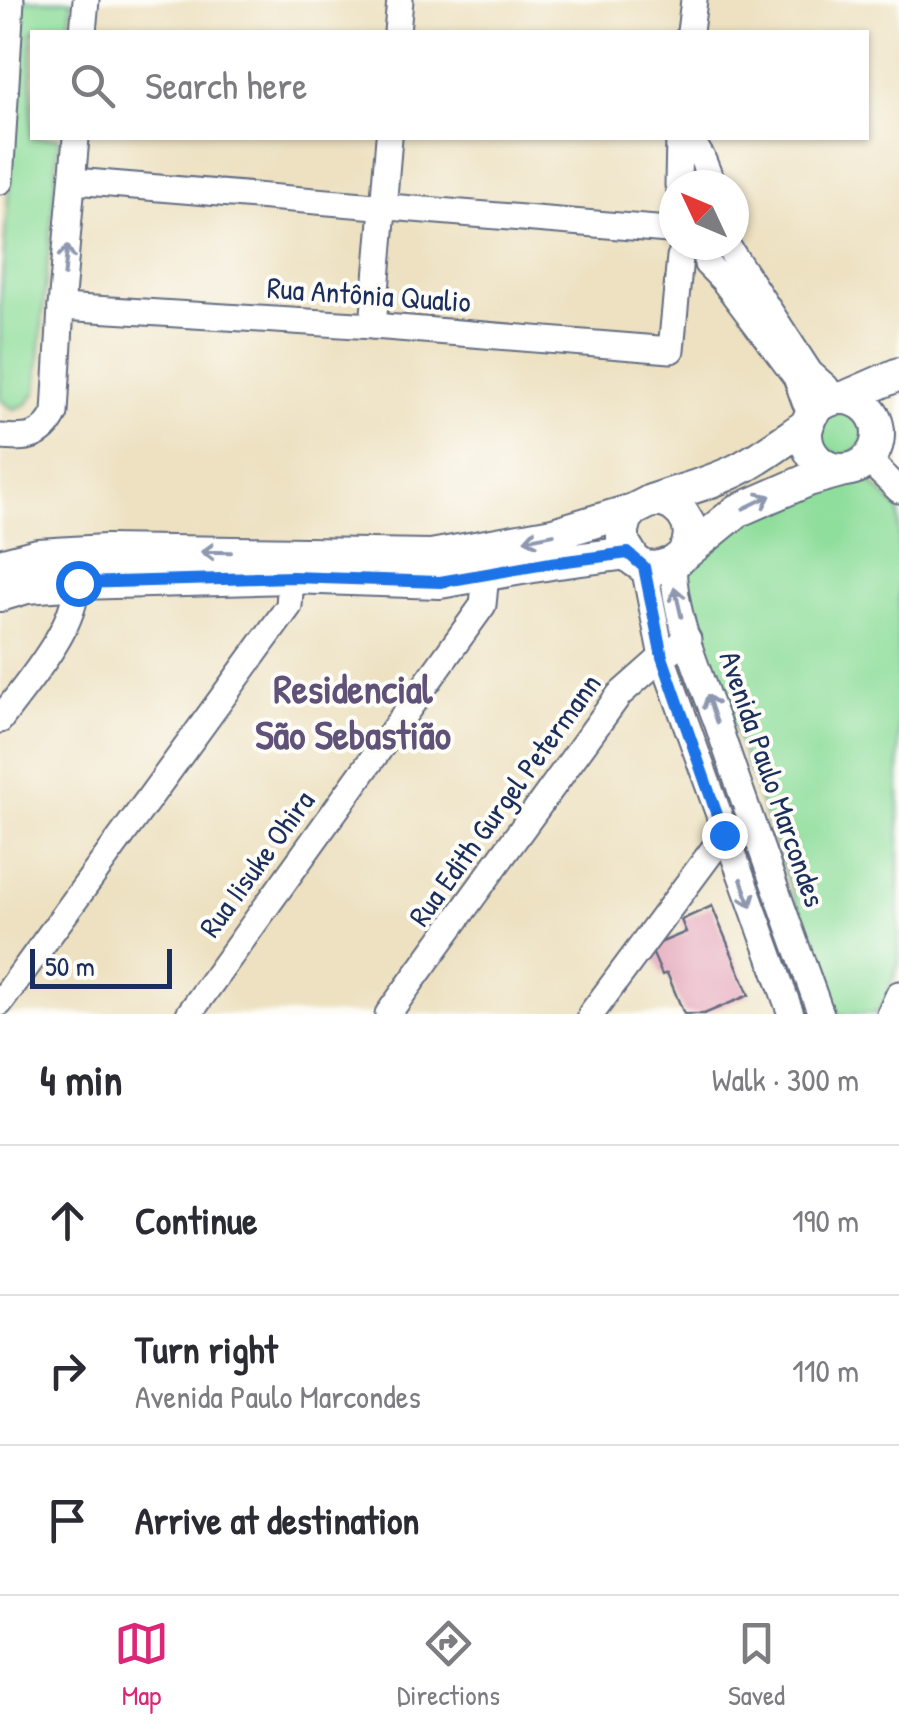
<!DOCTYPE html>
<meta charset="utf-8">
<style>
:root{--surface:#fff;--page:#f7f7f7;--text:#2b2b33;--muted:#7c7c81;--line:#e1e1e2;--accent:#db2777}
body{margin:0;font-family:"Patrick Hand",sans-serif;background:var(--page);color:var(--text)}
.compass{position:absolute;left:659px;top:170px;width:90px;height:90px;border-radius:50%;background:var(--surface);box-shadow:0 2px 8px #0004;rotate:314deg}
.scale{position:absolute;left:30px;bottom:25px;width:142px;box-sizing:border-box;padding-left:10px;border:5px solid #1b2f5e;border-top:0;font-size:28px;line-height:35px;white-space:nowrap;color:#1b2f5e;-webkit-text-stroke:8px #fdfcf7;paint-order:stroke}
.stop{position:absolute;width:30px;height:30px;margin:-22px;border:8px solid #1a73e8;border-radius:50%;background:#fff}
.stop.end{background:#1a73e8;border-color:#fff;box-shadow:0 2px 10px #0008}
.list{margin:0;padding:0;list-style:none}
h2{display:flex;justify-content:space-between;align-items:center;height:130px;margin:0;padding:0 40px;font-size:42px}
h2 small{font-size:32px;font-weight:400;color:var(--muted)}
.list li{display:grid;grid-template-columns:65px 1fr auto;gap:30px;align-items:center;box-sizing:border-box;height:150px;padding:0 40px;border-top:2px solid var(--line)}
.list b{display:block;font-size:38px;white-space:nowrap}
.list p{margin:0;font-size:32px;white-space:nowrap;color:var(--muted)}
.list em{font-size:32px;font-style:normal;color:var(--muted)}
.icon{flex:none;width:55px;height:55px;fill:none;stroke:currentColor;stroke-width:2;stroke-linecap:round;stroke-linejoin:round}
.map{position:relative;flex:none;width:899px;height:1014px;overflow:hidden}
.search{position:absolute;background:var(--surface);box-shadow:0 2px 8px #0004;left:30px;right:30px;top:30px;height:110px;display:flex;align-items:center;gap:25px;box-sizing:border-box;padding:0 35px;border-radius:0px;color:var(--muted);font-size:38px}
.sheet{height:580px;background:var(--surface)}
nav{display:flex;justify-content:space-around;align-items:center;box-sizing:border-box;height:140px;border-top:2px solid var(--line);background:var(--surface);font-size:28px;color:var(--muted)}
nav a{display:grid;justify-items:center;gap:5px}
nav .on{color:var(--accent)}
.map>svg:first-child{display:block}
.green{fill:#90de9c;stroke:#56867d;stroke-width:2.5}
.building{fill:#df91ab}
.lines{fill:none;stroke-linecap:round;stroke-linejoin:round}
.minor-casing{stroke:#646d81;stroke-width:29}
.major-casing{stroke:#646d81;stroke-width:36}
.minor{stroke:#fff;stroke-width:25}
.major{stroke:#fff;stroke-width:32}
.oneway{stroke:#8d97ae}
.route{stroke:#1a73e8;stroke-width:12}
.labels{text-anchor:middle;stroke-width:8;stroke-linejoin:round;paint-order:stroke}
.street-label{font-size:30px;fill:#1b2f5e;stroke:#fdfcf7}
.district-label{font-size:40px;font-weight:bold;fill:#605179;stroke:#fdfcf7}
</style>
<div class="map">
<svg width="899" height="1014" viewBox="0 0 899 1014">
<rect width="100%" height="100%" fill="#fdfcf7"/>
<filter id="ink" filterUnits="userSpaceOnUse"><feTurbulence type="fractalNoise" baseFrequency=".01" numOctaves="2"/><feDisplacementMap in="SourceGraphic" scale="20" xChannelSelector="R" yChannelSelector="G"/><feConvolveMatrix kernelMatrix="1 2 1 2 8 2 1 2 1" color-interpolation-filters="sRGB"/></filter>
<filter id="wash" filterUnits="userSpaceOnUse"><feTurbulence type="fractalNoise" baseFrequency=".0048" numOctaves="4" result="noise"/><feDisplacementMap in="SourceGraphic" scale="40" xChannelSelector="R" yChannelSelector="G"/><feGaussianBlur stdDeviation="2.25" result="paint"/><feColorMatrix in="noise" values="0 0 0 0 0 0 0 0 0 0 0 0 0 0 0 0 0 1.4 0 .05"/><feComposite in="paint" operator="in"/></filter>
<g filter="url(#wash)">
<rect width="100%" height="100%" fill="#ede1c1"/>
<!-- green -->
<g class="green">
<path d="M23 0H72L69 32H32V138H59L36 392 27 404 14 409 0 400V305Z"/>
<circle cx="842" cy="432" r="23"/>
<path d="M842 477 869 480 899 510V964L884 1002 875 1014H835L684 586 691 559 731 522Z"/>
</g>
<g id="blocks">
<!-- building -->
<path class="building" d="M712 906 749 995 704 1014H684L667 973 662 975 650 947 686 932 681 920Z"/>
</g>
</g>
<g filter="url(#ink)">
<use href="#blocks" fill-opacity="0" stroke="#646d81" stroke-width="2.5"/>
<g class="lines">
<defs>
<g id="minor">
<path d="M83 32 86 0"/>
<path d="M397 32 400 0"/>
<path d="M690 32 694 0"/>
<path d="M690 138 702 158 713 185"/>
<path d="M0 181 11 0"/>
<path d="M74 181 668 230"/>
<path d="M678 185 679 138"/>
<path d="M728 247 810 373 826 387 833 399"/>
<path d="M707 264 723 280 796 377 805 402 813 414"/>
<path d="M61 307 373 326 671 350 680 257"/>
<path d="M373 326 389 138"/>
<path d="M0 437C27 439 42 439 55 413L61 307 76 138"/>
<path d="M868 460 899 490"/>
<path d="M673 563C674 619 699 673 718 725 751 822 786 918 821 1014"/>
<path d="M644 567 662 657 791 1014"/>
<path d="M0 720C28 680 86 620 75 568"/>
<path d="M0 1003 289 606 291 577 290 562"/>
<path d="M189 1014 483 605 486 574 484 559"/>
<path d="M388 1014 619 695 662 657 688 639"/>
<path d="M591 1014 724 835 737 830"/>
<path d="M890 1014 899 994"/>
</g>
<g id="major">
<path d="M844 398 899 374"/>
<circle cx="842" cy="434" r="36"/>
<path d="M651 501C681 490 713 483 741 468 764 456 786 439 808 424"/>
<path d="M682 556 737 511 808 480 844 470"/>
<path d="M0 565 38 555 105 551 431 556 553 534 633 510 651 501H663L673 505 682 513 688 523 690 534 688 546 682 556 673 563 657 568 644 567 634 560 623 542V530L626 519 633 510"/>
<path d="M0 595 27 587 78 583 291 577 440 582 551 563 628 553"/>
</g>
</defs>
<!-- minor casing -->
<use href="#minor" class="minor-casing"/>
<!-- major casing -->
<use href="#major" class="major-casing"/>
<!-- minor -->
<use href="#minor" class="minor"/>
<!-- major -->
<use href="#major" class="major"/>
</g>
<!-- one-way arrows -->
<defs><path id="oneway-shaft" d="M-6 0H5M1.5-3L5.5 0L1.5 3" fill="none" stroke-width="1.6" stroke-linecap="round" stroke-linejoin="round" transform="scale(2.5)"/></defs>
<g class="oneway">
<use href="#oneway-shaft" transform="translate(66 260) rotate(-84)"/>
<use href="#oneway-shaft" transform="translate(757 502) rotate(-26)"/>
<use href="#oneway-shaft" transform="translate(539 537) rotate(169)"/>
<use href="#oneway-shaft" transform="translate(216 552) rotate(-179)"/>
<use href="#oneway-shaft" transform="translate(678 602) rotate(-103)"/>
<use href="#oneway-shaft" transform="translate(712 709) rotate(-109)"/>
<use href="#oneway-shaft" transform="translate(746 893) rotate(70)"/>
</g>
</g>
<g class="lines" filter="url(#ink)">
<!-- route -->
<path class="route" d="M78 583 292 577 440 582 551 563 628 553 644 567 662 657 724 835"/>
</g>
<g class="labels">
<!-- street labels -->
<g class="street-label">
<text transform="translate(369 295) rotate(4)" y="10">Rua Antônia Qualio</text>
<text transform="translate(772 779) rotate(71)" y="10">Avenida Paulo Marcondes</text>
<text transform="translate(505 800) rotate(-54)" y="10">Rua Edith Gurgel Petermann</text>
<text transform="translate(257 864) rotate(-54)" y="10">Rua Iisuke Ohira</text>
</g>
<!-- district labels -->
<g class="district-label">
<text x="353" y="703">Residencial<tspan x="353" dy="46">São Sebastião</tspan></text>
</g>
</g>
</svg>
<svg class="compass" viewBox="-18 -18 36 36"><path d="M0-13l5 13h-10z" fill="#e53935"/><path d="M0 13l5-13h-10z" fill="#7c7c81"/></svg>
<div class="scale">50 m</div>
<div class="stop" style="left:78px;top:583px"></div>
<div class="stop end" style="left:724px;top:835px"></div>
<div class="search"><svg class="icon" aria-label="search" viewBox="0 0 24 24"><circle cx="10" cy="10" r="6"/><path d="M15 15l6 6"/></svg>Search here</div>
</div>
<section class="sheet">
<h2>4 min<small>Walk · 300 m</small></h2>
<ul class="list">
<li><svg class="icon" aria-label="ahead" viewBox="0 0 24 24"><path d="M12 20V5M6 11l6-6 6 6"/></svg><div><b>Continue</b></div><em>190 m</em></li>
<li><svg class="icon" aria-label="right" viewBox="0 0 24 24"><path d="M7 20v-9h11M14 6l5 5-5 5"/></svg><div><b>Turn right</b><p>Avenida Paulo Marcondes</p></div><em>110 m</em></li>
<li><svg class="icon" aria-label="arrive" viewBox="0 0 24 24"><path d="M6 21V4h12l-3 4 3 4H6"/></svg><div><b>Arrive at destination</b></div></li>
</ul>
</section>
<nav>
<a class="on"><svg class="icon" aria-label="map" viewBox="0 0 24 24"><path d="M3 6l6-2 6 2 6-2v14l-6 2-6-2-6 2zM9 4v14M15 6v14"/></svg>Map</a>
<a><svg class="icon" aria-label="directions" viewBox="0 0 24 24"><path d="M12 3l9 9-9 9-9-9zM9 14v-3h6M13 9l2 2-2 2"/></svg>Directions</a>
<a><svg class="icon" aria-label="saved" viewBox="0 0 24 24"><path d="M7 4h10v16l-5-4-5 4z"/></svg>Saved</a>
</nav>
